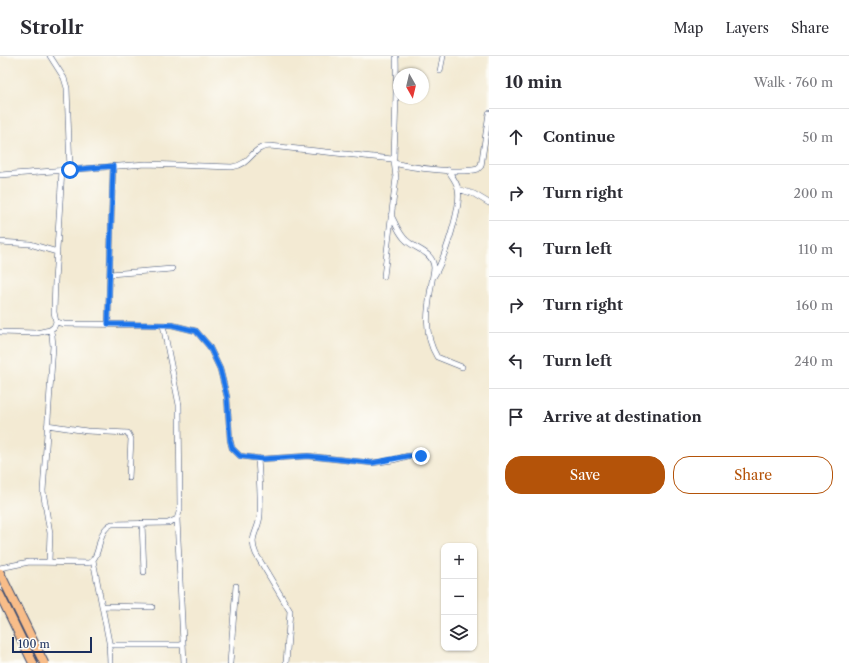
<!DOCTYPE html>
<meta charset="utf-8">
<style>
:root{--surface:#fff;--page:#f7f7f7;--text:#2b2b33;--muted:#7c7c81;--line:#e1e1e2;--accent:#b45309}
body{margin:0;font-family:"Libre Caslon Text",serif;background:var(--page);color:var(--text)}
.controls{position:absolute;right:12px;bottom:12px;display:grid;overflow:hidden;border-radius:8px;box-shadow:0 1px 3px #0004}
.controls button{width:36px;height:36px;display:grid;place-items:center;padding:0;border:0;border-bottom:1px solid var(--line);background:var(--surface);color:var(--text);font:20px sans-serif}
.compass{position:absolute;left:393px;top:12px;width:36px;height:36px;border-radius:50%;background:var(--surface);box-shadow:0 1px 3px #0004;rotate:172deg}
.scale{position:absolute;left:12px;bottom:10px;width:80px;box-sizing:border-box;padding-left:4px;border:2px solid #1b2f5e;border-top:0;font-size:11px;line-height:14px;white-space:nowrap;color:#1b2f5e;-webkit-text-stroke:3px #fdfcf7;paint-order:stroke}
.stop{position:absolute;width:12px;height:12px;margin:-9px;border:3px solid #1a73e8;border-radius:50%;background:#fff}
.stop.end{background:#1a73e8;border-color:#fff;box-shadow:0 1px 4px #0008}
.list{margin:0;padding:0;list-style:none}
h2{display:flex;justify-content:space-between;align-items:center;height:52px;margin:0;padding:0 16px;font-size:17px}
h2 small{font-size:13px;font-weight:400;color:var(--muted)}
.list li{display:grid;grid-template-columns:26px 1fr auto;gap:12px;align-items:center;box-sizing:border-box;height:56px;padding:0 16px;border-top:1px solid var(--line)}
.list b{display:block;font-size:15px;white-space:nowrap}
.list em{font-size:13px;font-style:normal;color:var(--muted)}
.actions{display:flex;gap:8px;padding:12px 16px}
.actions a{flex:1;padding:9px 0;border:1px solid var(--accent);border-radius:16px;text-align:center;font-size:14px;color:var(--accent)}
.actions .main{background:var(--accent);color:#fff}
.icon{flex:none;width:22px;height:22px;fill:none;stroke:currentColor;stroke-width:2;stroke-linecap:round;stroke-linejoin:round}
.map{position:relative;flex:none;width:489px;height:607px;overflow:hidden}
header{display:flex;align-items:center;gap:24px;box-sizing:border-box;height:56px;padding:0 20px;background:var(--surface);border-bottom:1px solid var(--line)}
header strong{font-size:19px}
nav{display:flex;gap:22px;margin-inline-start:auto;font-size:14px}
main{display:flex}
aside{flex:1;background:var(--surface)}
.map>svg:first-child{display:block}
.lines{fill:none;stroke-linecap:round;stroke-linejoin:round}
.minor-casing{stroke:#3b4b70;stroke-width:6}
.highway-casing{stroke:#3b4b70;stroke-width:10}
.minor{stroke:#fff;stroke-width:5}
.highway{stroke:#f8bd89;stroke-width:8}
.route{stroke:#1a73e8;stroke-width:5}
</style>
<header>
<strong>Strollr</strong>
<nav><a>Map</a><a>Layers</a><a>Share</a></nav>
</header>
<main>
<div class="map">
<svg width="489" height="607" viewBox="0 0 489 607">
<rect width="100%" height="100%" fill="#fdfcf7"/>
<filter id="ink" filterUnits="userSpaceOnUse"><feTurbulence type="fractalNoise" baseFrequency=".025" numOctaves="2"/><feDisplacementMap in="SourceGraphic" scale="8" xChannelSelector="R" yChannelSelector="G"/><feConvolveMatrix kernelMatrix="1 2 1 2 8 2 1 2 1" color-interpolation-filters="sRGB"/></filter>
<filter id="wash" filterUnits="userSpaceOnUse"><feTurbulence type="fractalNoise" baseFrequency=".012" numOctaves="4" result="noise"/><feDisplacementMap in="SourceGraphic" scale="16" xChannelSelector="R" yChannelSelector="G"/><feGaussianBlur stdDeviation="0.9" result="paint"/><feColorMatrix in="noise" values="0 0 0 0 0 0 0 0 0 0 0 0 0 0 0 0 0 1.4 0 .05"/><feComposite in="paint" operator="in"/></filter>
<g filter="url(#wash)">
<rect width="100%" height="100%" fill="#f3ead3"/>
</g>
<g filter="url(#ink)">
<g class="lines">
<!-- minor casing -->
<g class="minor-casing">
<path id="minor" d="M50,0L64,22L67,32L70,114
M440,15L443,0
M394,107C413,112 461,118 478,113L481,110L489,57
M62,114L55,225L54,256L56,266L64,268L172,269L196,275L209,290L220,313L227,341L230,384L232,392L240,400L262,403L308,400L372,407L393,404L408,400H421
M0,119L146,108L232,111C253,108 250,91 270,90L392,103L394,101C395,67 397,34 396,0
M458,133L474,138L489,147
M391,159C395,167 398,175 404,182C414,194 433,194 434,212C430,242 420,273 437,301L462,311
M0,186L30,188L57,196
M110,218L172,213
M384,220L396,122L394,105
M434,220C444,204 462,150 458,133C457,126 451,119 448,114
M108,268L113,110
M0,276L36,277L50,274L54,271L56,266
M47,369L87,375L128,377L131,383L129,422
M258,402C259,421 261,440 260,459C259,475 248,480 256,498L290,555L286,607
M177,463L184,607
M142,467L144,516
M93,504L109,586L110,607
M49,505L50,477L43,435L53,290L52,279L50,274
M0,512L29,506L89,507C103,499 95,476 112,468L168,467L177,463L180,453L179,349L163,269
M102,550L152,551
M109,589H182
M230,607L236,530"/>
</g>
<!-- highway casing -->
<g class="highway-casing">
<path id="highway" d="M0,517L44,607
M0,539L33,607"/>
</g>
<!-- minor -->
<use href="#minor" class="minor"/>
<!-- highway -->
<use href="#highway" class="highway"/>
</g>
</g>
<g class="lines" filter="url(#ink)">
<!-- route -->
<path class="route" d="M70,114L113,110L108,268L172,269L196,275L209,290L220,313L227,341L230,384L232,392L240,400L262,403L308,400L372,407L408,400H421"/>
</g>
</svg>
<div class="controls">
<button>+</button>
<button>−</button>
<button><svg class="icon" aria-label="layers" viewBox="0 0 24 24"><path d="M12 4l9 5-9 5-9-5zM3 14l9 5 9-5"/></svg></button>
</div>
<svg class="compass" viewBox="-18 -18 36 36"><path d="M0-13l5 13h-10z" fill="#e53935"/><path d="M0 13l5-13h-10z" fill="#7c7c81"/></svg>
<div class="scale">100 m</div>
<div class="stop" style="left:70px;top:114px"></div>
<div class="stop end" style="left:421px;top:400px"></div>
</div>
<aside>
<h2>10 min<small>Walk · 760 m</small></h2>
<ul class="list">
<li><svg class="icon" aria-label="ahead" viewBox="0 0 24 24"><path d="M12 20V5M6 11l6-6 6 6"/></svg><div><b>Continue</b></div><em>50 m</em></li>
<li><svg class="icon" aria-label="right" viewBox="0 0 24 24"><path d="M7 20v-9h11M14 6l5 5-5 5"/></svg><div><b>Turn right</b></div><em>200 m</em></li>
<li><svg class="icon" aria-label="left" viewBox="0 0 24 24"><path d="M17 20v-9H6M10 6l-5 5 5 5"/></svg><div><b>Turn left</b></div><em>110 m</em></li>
<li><svg class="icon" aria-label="right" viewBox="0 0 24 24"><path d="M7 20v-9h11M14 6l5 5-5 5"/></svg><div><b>Turn right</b></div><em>160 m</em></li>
<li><svg class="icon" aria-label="left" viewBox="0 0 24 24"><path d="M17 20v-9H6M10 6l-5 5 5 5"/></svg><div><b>Turn left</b></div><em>240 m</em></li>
<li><svg class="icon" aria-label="arrive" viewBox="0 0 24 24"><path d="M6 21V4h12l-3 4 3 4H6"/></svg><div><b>Arrive at destination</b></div></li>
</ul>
<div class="actions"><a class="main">Save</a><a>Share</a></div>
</aside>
</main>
